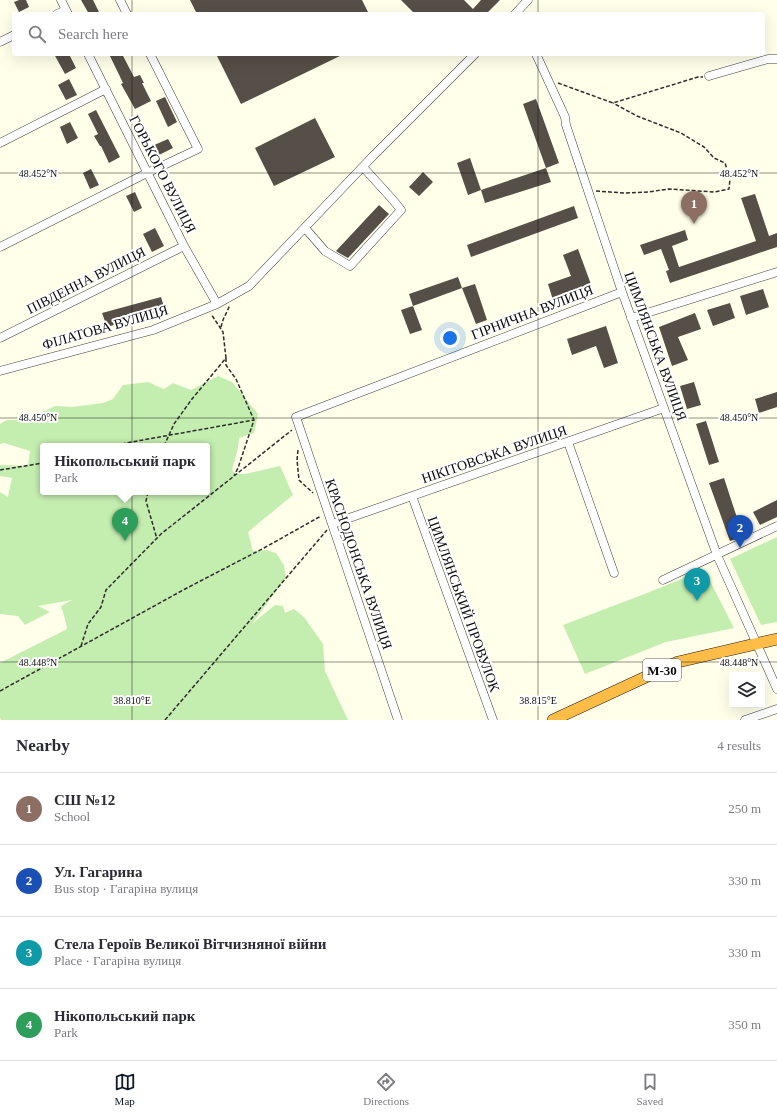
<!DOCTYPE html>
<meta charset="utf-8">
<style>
:root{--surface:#fff;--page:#f7f7f7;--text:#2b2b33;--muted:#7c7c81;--line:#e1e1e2;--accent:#111827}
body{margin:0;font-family:Georgia,serif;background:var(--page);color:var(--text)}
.controls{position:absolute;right:12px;bottom:12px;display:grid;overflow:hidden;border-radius:4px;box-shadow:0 4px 16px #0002}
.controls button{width:36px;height:36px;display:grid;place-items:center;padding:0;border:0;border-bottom:1px solid var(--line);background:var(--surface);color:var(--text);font:20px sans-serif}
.you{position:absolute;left:450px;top:338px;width:14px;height:14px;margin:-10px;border:3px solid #fff;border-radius:50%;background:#1a73e8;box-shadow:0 0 0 6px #1a73e833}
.badge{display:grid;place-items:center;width:26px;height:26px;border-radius:50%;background:var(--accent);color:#fff;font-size:13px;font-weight:700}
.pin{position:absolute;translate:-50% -33px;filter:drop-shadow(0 1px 2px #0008)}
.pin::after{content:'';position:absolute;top:21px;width:14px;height:12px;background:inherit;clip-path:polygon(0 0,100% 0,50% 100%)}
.popup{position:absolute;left:40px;top:443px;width:170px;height:52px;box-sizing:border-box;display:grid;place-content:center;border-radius:4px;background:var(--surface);filter:drop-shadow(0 1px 3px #0005);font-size:13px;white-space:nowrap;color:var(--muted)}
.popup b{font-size:15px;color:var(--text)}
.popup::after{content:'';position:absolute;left:50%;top:100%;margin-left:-8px;border:8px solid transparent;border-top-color:var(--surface)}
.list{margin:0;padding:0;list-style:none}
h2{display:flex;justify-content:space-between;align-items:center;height:52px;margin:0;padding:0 16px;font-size:17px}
h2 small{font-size:13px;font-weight:400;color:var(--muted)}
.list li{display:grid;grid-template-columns:26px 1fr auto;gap:12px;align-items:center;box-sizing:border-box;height:72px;padding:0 16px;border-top:1px solid var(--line)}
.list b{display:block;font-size:15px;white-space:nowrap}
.list p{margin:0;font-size:13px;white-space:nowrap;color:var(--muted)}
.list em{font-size:13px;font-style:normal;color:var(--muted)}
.icon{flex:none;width:22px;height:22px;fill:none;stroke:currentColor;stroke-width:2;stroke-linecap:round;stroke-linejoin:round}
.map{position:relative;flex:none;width:777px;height:720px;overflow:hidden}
.search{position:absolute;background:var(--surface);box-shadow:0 4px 16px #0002;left:12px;right:12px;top:12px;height:44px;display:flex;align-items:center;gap:10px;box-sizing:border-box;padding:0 14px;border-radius:4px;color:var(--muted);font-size:15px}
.sheet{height:340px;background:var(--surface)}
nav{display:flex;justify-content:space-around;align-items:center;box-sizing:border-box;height:56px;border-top:1px solid var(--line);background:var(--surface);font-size:11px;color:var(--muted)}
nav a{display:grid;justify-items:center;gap:2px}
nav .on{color:var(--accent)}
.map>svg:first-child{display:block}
.green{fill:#c4edb0;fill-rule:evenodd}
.building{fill:#554f47}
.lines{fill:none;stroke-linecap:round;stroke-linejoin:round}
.minor-casing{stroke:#3e3e3e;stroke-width:9}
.highway-casing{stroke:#1c1c1c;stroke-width:12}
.path{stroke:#2d2d2d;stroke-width:1.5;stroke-dasharray:4 2;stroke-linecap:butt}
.minor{stroke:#fff;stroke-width:8}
.highway{stroke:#ffbd48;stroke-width:11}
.ticks{fill:none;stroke:#0b0b0b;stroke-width:1;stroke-opacity:0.45}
.labels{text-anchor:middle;stroke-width:4;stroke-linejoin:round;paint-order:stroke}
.shield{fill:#fff;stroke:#545454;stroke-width:1}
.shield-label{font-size:13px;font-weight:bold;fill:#0b0b0b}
.street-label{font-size:14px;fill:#0b0b0b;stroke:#fff}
.ticks-label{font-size:10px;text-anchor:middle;fill:#0b0b0b;stroke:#fff;stroke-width:4;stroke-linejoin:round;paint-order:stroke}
</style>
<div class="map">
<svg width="777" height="720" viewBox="0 0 777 720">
<rect width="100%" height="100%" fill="#ffffea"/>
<!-- green -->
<path class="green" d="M218,376L232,382L258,414L254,433L239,438L238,448L232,470L236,474H245L280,466L293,495L248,532L253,551L266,550L276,553L284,565L286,578L252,624L275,605L283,606L285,613L294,609L304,617L323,644L325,671L348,720H1L0,718V663L67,629L65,619L61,606L72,600L38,606L50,612L25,625L18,616L0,614V492L8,497L12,478L0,476V465L28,466L30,451L4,443L0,444V424L7,420H26L55,406L72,407L103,403L113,399L123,385L148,382L164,389L173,383L191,390ZM43,446H207V492H43Z
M777,537V622L761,625L730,559Z
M699,572L708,577L734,628L666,642L585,674L563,625L647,593Z"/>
<!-- building -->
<path class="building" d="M19,0H26L29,7L19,12L14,2Z
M81,0H93L100,14H89Z
M190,0H362L369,14H197Z
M401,0H464L473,9L481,0H500L486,14H415Z
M54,54H69L76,68L65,74Z
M109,54H122L134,77L140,75L144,83H142L151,101L135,109L121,84L123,83Z
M216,54H344L241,104Z
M69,79L77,95L66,100L58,85Z
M165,97L177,122L168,127L156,101Z
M536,99L559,163L546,168L523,104Z
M96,110L120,157L109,163L101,146H100L94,136L98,134L88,114Z
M315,118L335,157L274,186L255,148Z
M70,122L78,138L67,144L60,127Z
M168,139L173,148L157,156L152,146Z
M470,158L481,190L468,195L457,163Z
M546,168L551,182L485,203L481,190Z
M91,169L99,185L90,189L83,173Z
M423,172L433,182L419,196L409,187Z
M135,192L142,208L134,212L126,196Z
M755,194L769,236L777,233V247L670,283L666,271L669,270L661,249L644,255L640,245L685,230L688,240L672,246L679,267L756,241L741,198Z
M379,205L389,214L348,258L339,253L336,251Z
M574,206L578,218L471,257L467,245Z
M155,228L164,246L152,252L143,234Z
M578,249L592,287L553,300L548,284L571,276L563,255Z
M458,277L462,288L413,306L409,294Z
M475,284L487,320L476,324L462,288Z
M763,289L769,307L746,315L740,296Z
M161,297L165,310L107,327L102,313Z
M730,303L735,318L713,326L707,310Z
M413,306L422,330L410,334L401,310Z
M695,313L701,329L678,337L688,360L672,366L659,327Z
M606,326L618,363L604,368L596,346L572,355L567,339Z
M694,382L701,405L687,409L680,386Z
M777,392V407L759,413L755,399Z
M706,421L719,462L709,465L696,424Z
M724,478L743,536L730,541L709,483Z
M777,500V517L760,525L753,512Z"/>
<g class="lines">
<!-- minor casing -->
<g class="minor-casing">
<path id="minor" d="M61,0L68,14
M120,0L127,14
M57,14L66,10
M515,14L528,0
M0,42L14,35
M88,54L184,246L217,304
M536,54L565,117L566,125L622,292L717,555L777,689
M709,76L768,59H777
M0,143L106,89
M305,228L325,251L350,266L401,210L393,200L363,167
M0,247L147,173L198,149L150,54
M631,318L777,272
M0,338L184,246
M0,371L153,330L217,304L249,286L373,156L475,54
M568,442L614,573
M412,496L493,720
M332,524L664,408
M663,580L777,526
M398,720L296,417L622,292
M745,720L777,709"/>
</g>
<!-- highway casing -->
<g class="highway-casing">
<path id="highway" d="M553,720L678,662L777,639"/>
</g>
<!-- path -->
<path class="path" d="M558,83L613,103L698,77H703
M596,191L624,193L648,192L669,189L714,192L729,189L730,179L725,163L714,158L704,147L681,133L637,116L613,103
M221,327L223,320L230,305
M226,358V365L236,379L254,420L238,468L234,476
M116,446L126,443L254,420
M164,446L174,424L192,399L226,358L223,332L211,314
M298,450L297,460L299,480L313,493
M0,470L43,463
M148,492L146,501L157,539
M81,646L88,624L101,607L106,590L161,534L292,430
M0,691L185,589L264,548L321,516
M165,720L327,530"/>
<!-- minor -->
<use href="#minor" class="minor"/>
<!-- highway -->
<use href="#highway" class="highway"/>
</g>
<!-- ticks -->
<path class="ticks" d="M132,0V14M538,0V14M132,54V720M538,54V720M0,173H777M0,418H777M0,662H777"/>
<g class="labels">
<!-- shield labels -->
<rect class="shield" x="643" y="659" width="38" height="22" rx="3"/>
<g class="shield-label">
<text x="662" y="675">М-30</text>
</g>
<!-- street labels -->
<g class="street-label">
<text transform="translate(163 174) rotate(63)" y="5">ГОРЬКОГО ВУЛИЦЯ</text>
<text transform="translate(86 280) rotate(-27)" y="5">ПІВДЕННА ВУЛИЦЯ</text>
<text transform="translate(532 312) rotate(-21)" y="5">ГІРНИЧНА ВУЛИЦЯ</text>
<text transform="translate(105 327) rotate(-16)" y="5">ФІЛАТОВА ВУЛИЦЯ</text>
<text transform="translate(656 346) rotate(70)" y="5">ЦИМЛЯНСЬКА ВУЛИЦЯ</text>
<text transform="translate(494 454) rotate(-19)" y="5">НІКІТОВСЬКА ВУЛИЦЯ</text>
<text transform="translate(359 564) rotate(71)" y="5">КРАСНОДОНСЬКА ВУЛИЦЯ</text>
<text transform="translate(464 604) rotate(70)" y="5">ЦИМЛЯНСЬКИЙ ПРОВУЛОК</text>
</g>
</g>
<g class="ticks-label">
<text x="38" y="177">48.452°N</text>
<text x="739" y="177">48.452°N</text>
<text x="38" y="421">48.450°N</text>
<text x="739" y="421">48.450°N</text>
<text x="38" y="666">48.448°N</text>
<text x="739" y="666">48.448°N</text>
<text x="132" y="704">38.810°E</text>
<text x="538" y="704">38.815°E</text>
</g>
</svg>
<div class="controls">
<button><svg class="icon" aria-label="layers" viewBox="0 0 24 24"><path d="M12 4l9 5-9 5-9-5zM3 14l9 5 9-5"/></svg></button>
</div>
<div class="you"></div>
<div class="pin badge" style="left:694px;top:224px;background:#8d6e63">1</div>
<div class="pin badge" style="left:740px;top:548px;background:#1a4fb4">2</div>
<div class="pin badge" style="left:697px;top:601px;background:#0f9aa8">3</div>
<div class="pin badge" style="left:125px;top:541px;background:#2e9e5b">4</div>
<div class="popup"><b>Нікопольський парк</b>Park</div>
<div class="search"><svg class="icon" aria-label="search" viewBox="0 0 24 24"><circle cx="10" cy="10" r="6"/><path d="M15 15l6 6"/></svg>Search here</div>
</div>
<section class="sheet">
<h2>Nearby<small>4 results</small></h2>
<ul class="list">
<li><span class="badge" style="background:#8d6e63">1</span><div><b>СШ №12</b><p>School</p></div><em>250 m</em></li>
<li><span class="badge" style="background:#1a4fb4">2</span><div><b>Ул. Гагарина</b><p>Bus stop · Гагаріна вулиця</p></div><em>330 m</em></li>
<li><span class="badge" style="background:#0f9aa8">3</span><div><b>Стела Героїв Великої Вітчизняної війни</b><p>Place · Гагаріна вулиця</p></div><em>330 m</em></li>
<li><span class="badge" style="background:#2e9e5b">4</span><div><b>Нікопольський парк</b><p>Park</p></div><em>350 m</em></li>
</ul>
</section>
<nav>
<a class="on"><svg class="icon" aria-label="map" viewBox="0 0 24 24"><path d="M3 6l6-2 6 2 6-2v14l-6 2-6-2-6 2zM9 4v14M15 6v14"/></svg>Map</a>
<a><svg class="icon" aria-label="directions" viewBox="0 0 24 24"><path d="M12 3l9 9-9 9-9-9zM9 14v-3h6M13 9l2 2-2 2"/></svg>Directions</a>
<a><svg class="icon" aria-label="saved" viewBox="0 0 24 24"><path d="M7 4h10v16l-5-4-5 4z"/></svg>Saved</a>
</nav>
